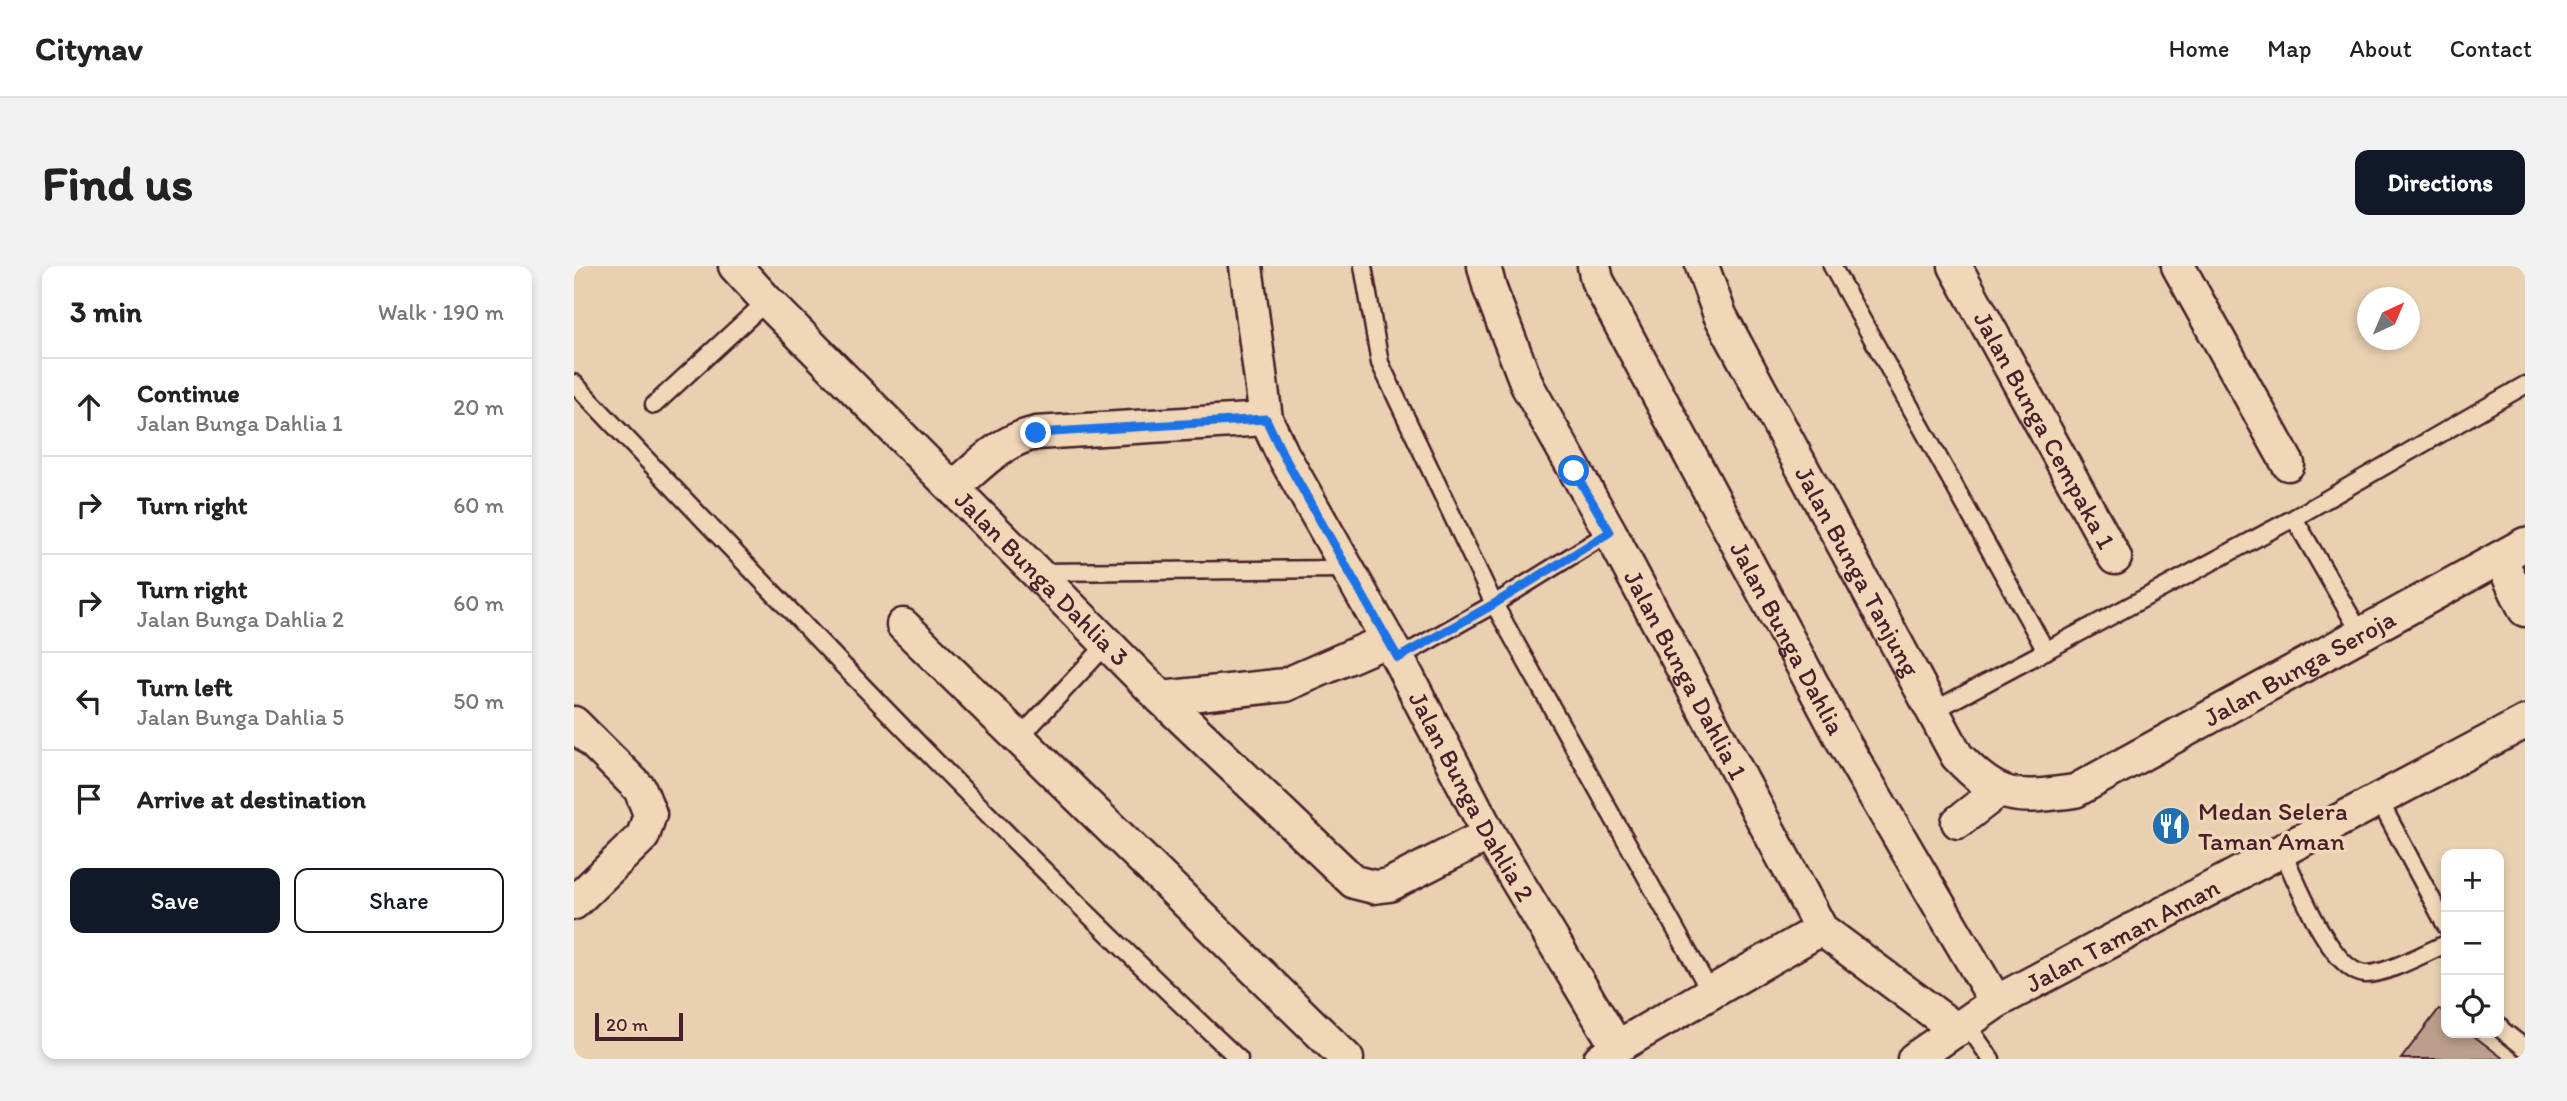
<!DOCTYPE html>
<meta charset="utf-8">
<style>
:root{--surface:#fff;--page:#f2f2f2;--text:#222;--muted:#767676;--line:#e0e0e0;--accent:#111827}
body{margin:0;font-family:Itim,sans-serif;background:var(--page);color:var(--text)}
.controls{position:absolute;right:21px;bottom:21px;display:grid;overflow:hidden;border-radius:14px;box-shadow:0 4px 10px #0003}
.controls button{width:63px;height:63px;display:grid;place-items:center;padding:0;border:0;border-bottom:2px solid var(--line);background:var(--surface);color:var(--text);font:35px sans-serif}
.compass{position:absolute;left:1783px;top:21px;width:63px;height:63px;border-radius:50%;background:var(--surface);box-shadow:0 4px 10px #0003;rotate:44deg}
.scale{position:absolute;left:21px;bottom:18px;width:88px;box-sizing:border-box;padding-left:7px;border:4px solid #4a1f2b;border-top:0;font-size:19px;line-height:24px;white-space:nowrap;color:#4a1f2b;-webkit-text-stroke:5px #efd7b7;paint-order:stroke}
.stop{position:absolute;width:21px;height:21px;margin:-16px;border:5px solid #1a73e8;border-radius:50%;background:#fff}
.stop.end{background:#1a73e8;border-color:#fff;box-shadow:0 2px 7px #0008}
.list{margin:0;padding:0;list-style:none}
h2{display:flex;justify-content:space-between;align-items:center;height:91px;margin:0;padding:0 28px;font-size:30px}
h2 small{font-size:23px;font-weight:400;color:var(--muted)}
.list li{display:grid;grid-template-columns:46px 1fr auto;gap:21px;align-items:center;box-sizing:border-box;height:98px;padding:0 28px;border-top:2px solid var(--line)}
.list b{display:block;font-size:26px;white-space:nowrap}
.list p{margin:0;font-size:23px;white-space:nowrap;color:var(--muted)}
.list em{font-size:23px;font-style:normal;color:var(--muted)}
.actions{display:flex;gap:14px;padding:21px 28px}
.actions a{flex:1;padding:16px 0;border:2px solid var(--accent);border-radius:14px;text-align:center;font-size:24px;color:var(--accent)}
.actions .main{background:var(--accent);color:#fff}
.icon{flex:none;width:38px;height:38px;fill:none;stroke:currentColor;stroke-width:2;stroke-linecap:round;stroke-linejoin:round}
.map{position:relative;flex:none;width:1951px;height:793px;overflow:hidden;border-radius:14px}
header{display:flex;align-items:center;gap:42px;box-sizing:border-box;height:98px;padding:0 35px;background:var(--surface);border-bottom:2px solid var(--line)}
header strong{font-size:33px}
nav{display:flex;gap:38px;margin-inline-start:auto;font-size:24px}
.intro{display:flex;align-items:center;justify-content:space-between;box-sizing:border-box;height:168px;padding:0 42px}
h1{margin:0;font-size:49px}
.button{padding:18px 32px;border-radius:14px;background:var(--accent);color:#fff;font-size:24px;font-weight:700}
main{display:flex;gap:42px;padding:0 42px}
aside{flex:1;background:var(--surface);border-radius:14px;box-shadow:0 4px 10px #0003}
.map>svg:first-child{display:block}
.building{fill:#bc9e8c;stroke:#4a1f2b;stroke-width:2}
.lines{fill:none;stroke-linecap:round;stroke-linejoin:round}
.service-casing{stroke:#4a1f2b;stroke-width:21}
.minor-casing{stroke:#4a1f2b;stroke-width:37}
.service{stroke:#efd7b7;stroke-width:16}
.minor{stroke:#efd7b7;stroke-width:32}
.route{stroke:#1a73e8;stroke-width:9}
.labels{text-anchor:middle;stroke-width:7;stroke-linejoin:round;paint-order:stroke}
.street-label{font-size:26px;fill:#4a1f2b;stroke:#efd7b7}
.poi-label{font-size:26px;fill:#4a1f2b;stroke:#efd7b7;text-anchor:start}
</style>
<header>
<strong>Citynav</strong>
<nav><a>Home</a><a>Map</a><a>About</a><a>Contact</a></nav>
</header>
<div class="intro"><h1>Find us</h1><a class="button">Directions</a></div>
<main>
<aside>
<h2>3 min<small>Walk · 190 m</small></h2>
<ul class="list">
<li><svg class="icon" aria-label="ahead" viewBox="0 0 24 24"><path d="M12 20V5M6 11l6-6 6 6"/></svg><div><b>Continue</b><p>Jalan Bunga Dahlia 1</p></div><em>20 m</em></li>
<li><svg class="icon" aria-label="right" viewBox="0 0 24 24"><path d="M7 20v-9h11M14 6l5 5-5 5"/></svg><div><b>Turn right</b></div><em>60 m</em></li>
<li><svg class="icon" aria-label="right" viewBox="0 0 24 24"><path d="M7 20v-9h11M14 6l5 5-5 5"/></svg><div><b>Turn right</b><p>Jalan Bunga Dahlia 2</p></div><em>60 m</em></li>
<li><svg class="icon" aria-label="left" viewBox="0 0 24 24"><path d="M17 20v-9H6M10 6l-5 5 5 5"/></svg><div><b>Turn left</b><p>Jalan Bunga Dahlia 5</p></div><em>50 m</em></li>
<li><svg class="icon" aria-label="arrive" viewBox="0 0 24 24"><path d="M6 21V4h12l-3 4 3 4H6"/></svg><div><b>Arrive at destination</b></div></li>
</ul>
<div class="actions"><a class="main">Save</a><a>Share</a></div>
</aside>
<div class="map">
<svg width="1951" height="793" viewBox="0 0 1951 793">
<rect width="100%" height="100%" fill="#e8d0b1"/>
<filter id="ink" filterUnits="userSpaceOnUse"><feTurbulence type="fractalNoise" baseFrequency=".0143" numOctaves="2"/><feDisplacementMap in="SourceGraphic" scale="14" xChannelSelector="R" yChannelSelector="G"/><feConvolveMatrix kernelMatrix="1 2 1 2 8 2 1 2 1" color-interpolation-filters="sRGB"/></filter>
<g filter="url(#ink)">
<!-- building -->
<path class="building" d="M1865,743L1872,748V767H1896L1930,793H1827Z"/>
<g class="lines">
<!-- service casing -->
<g class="service-casing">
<path id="service" d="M789,0L806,97L920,338L1137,727
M1258,0L1472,385
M0,117C217,346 434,577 665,793
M80,139L193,35
M1720,252L1787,368
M464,306L773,303
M824,392L920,338L1036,266
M1359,445L1720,252L1951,119
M446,471L533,378
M1805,534L1872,660
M1708,585C1722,613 1756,705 1791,708C1812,709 1852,686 1872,678
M1391,756L1417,793
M1925,759L1928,764L1951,782"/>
</g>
<!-- minor casing -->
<g class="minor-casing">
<g id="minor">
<path id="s1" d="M161,0L193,35L587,432L780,616L800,621L815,619L915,568"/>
<path id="s2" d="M672,0L692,153L708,187L824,392L915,568L1043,781"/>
<path id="s3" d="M910,0L916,23L954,121L1036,266L1247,663L1383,764"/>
<path id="s4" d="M1020,0L1023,14L1267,472L1422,736"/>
<path id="s5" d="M1128,0L1146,49L1383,490C1426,535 1441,533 1501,525L1951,278"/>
<path id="s6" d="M1381,0L1541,292"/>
<path d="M1604,0L1714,198"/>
<path d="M379,222C406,199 426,175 462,167L692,153"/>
<path d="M1926,292L1951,344"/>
<path d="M329,359L773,793"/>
<path d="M587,432L711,419L814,374"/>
<path d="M0,457L66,523L76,548L69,570L0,637"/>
<path d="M1384,556L1424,525"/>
<path d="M1026,793L1043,781L1247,663"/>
<path id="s7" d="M1340,793L1422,736L1951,456"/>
</g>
</g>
<!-- service -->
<use href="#service" class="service"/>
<!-- minor -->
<use href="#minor" class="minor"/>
</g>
</g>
<g class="lines" filter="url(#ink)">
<!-- route -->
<path class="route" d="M462,167L692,153L708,187L824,392L920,338L1036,266L1000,205"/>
</g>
<!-- icons -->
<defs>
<g id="restaurant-disc" transform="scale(2.0125)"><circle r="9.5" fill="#1f6fb2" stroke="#efd7b7"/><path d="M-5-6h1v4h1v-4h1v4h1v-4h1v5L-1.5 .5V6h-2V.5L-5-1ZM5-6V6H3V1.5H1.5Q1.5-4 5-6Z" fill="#fff"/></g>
</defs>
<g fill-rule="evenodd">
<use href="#restaurant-disc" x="1597" y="560"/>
</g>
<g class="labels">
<!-- street labels -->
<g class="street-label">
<text dy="9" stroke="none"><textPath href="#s6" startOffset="187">Jalan Bunga Cempaka 1</textPath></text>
<text dy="9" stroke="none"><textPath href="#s5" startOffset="343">Jalan Bunga Tanjung</textPath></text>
<text dy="9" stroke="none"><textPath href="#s1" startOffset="438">Jalan Bunga Dahlia 3</textPath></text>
<text dy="9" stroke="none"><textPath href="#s4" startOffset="420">Jalan Bunga Dahlia</textPath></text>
<text dy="9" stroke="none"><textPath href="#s5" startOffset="940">Jalan Bunga Seroja</textPath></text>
<text dy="9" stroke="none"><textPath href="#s3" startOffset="457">Jalan Bunga Dahlia 1</textPath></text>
<text dy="9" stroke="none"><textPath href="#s2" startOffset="584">Jalan Bunga Dahlia 2</textPath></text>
<text dy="9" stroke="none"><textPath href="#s7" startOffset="243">Jalan Taman Aman</textPath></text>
</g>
<!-- poi labels -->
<g class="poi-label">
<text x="1624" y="554">Medan Selera<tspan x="1624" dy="30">Taman Aman</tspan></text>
</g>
</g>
</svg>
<div class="controls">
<button>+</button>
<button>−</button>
<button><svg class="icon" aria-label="locate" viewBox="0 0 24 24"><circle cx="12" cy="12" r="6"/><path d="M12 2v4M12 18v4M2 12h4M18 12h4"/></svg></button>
</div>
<svg class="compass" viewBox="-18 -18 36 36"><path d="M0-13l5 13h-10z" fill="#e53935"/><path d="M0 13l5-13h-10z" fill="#767676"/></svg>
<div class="scale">20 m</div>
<div class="stop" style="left:1000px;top:205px"></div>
<div class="stop end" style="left:462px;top:167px"></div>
</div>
</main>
